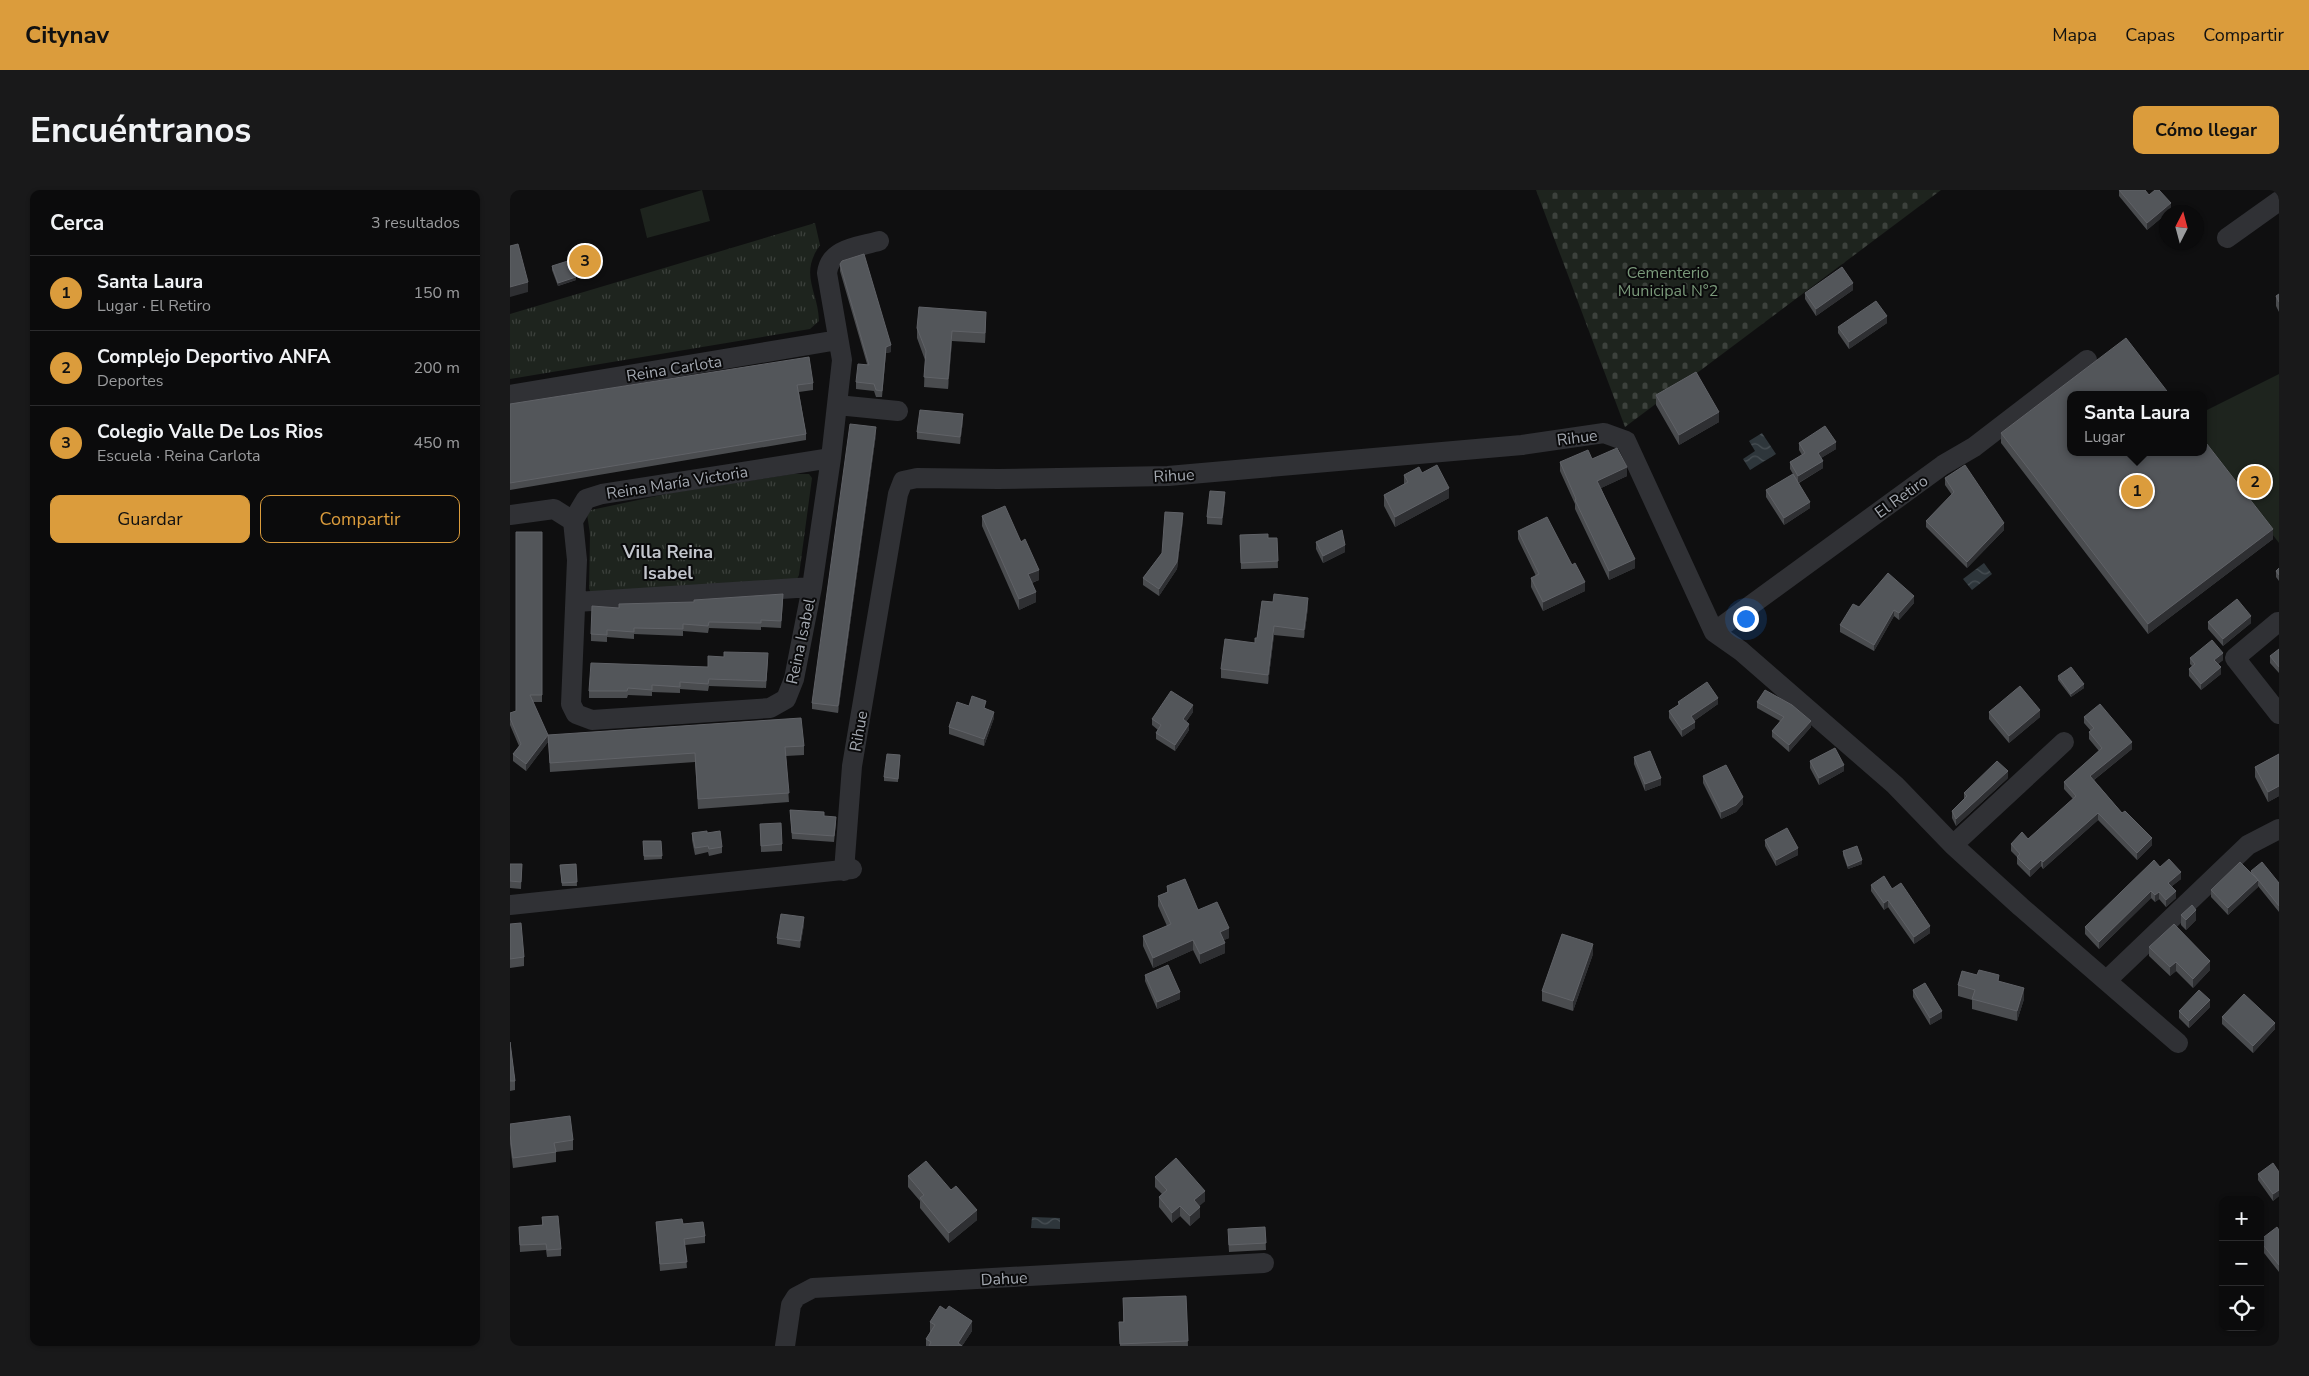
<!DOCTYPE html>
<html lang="es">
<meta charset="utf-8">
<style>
:root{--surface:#0b0b0c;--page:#19191a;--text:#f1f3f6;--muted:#9a9b9d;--line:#2b2b2d;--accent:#db9c3c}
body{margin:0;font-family:"Nunito Sans",sans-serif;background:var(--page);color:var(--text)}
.controls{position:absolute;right:15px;bottom:15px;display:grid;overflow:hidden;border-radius:10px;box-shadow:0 1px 4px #0004}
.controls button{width:45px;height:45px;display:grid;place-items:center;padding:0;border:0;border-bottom:1px solid var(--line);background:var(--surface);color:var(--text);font:25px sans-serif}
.compass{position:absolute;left:1649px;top:15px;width:45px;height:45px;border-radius:50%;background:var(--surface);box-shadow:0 1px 4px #0004;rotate:6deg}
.you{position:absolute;left:1235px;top:428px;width:18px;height:18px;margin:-12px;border:4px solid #fff;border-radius:50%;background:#1a73e8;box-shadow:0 0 0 8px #1a73e833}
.badge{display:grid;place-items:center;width:32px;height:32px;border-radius:50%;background:var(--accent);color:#111;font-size:16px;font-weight:700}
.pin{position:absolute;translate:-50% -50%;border:2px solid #fff;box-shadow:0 1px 5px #0006}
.popup{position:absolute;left:1557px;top:201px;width:140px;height:65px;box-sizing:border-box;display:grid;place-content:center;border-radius:10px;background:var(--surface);filter:drop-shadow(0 1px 4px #0005);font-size:16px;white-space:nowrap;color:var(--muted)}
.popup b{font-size:19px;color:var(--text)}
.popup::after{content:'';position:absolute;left:50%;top:100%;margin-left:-10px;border:10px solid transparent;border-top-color:var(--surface)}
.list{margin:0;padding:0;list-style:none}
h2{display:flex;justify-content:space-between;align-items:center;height:65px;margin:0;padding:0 20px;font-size:21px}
h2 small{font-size:16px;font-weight:400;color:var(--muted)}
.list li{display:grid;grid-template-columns:32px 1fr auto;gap:15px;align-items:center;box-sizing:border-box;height:75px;padding:0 20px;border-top:1px solid var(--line)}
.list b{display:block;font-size:19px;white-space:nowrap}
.list p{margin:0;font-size:16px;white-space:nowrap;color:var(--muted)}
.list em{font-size:16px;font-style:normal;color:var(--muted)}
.actions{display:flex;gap:10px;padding:15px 20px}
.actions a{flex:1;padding:11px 0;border:1px solid var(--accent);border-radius:10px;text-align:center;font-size:18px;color:var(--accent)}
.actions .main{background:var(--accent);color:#111}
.icon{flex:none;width:28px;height:28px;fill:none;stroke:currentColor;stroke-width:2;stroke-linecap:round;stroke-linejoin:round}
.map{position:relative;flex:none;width:1769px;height:1156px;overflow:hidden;border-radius:10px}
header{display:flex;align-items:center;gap:30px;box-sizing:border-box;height:70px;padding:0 25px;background:var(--accent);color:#111}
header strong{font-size:24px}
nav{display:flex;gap:28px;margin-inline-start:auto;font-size:18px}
.intro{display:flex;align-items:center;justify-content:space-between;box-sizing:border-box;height:120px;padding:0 30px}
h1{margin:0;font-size:35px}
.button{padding:12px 22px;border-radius:10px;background:var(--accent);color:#111;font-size:18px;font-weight:700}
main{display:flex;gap:30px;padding:0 30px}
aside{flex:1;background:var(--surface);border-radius:10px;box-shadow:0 1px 4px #0004}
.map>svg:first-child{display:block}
.grass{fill:#1e241e}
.cemetery{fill:url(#cemetery-stones)}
.park{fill:url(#park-tufts)}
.water{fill:url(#water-waves)}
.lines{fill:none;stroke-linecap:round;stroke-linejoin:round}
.street{stroke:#303135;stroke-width:20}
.wall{fill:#4a4c4f}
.shaded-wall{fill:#2e2f32}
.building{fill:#53565a;stroke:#606267}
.labels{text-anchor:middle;stroke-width:4;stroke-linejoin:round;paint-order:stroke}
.park-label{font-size:16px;fill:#7a997a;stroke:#0a0a0b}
.street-label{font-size:16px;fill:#a2a7af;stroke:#0a0a0b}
.neighbourhood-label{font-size:18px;font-weight:bold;fill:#c2c5cc;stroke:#0a0a0b}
</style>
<header>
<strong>Citynav</strong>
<nav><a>Mapa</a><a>Capas</a><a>Compartir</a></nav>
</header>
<div class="intro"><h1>Encuéntranos</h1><a class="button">Cómo llegar</a></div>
<main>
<aside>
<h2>Cerca<small>3 resultados</small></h2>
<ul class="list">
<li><span class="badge">1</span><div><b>Santa Laura</b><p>Lugar · El Retiro</p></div><em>150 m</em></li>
<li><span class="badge">2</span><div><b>Complejo Deportivo ANFA</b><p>Deportes</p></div><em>200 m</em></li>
<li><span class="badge">3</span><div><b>Colegio Valle De Los Rios</b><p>Escuela · Reina Carlota</p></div><em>450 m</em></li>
</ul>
<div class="actions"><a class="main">Guardar</a><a>Compartir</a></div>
</aside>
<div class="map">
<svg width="1769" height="1156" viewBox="0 0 1769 1156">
<defs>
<pattern id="cemetery-stones" width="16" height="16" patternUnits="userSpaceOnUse" patternTransform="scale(1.25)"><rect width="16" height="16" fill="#1e241e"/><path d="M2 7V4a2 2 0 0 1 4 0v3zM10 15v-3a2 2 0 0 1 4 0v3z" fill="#3c413c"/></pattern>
<pattern id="park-tufts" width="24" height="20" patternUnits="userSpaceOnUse" patternTransform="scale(1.25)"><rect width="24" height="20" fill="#1e241e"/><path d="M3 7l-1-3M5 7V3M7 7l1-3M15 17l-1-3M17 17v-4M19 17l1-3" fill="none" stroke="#3c413c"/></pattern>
<pattern id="water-waves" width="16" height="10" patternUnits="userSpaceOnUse" patternTransform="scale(1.25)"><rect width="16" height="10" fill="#2e363b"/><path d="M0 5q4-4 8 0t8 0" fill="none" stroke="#495055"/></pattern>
</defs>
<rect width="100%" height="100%" fill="#0f0f10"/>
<!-- grass -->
<path class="grass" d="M192,0L200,31L137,48L130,19Z
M1769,184V353L1693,255V222Z"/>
<!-- cemetery -->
<path class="cemetery" d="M1026,0H1431L1115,237Z"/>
<!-- park -->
<path class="park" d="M305,33L310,55C289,85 308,100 309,131L300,139L0,189V124Z
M283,284H299L302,288L289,385L287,389L81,404L79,398L80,344L77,324L81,320L161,303Z"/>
<!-- water -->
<path class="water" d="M1252,243L1266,264L1240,280L1233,269L1245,261L1239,251Z
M1474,373L1482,384L1462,400L1453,389Z
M522,1027L550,1028V1039L521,1038Z"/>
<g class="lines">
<!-- street -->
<path class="street" d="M1717,48L1769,11
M0,205L328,150
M327,215L388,221
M0,325L44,319L63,331
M63,331L67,370L61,514L66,524L82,530L260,518L276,509L284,489L302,397L321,268L332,170L317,83C320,58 348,57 369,51
M63,331L76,309L92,304L321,268
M66,412L302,397
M1768,432L1725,468L1769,524
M1204,442L1433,275L1464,257L1577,170
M1443,655L1554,552
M334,681L342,576L388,304L393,291L407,288L488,289L658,286L1012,255L1094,243L1116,251L1204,442L1231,461L1385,595L1443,655L1511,717L1668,853
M0,715L342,679
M1597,790L1738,655L1769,639
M275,1156L281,1115L286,1107L303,1098L754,1073"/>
</g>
<!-- wall -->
<path class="wall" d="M1609,0L1639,5L1661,20L1658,22H1656V24L1637,40L1609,6Z
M330,74L381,162L376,163L372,207H366L364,201L346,199V192L357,174L330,81Z
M42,76L66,90L48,96L42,80Z
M1343,100L1306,126L1295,109V103Z
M1769,104V122L1766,116V106Z
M476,132L475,153L442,151L438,199L414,197L415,170L407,148V138Z
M1377,133L1339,159L1328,143V137Z
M303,193V200L289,202L296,244V250L0,300V214Z
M1146,205L1209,232L1169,255L1146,215Z
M453,231L450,254L407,249V242Z
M1491,243L1763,349L1638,444L1491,253Z
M366,244L328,523L302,519V513Z
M1289,253L1326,259L1311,268L1313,278L1289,293L1300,318L1274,335L1256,307V300L1283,284L1280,279V272L1292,265L1289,260Z
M1082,269L1117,286L1091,298L1125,378L1099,390L1065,319V314L1050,281V272Z
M912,283L939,308L885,337L874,316V305L894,295V285Z
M1435,288L1494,340L1457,378L1416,337V331L1442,305L1435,295Z
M715,309L712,335L697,334V327Z
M472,326L511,352L529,390L522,393L526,412L509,420L472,336Z
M673,330L667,379L649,406L633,395V388L652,363Z
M1008,341L1062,375L1075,401L1033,421L1021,397V388L1026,386L1008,349Z
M32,342V512H23L38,552L16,581L3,571V564L9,556L0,535V523L6,521Z
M730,345L758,348H767L768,378L731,379Z
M806,352L835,362L813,373L806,359Z
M1769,378V391L1766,387V381Z
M273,411L271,438L251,437V440L199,438L198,443L173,441V446L124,444V449L97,447V452L81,451V444L109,418Z
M752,411L798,417L794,448L764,445L758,494L711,488V479L745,453L747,448Z
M1404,413L1389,430L1384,426L1364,461L1330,442V435L1349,417Z
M1698,432L1741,433L1713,456L1698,439Z
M1769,459V483L1760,473V466Z
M1680,468L1713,470L1708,474L1711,484L1691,500L1679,486V479L1682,476L1680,474Z
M258,470L256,498L199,496L198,501L170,499V503L142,502V506L118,505L117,508H79V501L198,477Z
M1548,486L1574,498L1561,507L1548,490Z
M1168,512L1208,514L1184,531L1185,538L1172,547L1159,528V521L1168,515Z
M1247,512L1301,537L1279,562L1262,547V541L1270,531L1247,518Z
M459,516L476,518V519L484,528L474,556L439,544V537Z
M683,522L676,532L679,540L665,561L646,549V543L648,540L642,535V529Z
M1479,522L1530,527L1499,553L1479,529Z
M1574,527L1622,559L1584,590L1612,623L1642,655L1627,670L1588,630L1533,679L1531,676L1520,687L1507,674V667L1501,661V654L1518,649L1563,609L1554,599V592L1589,561L1579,549V542L1581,541L1574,533Z
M38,545L294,556V565L276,566L279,612L188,619L185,572L40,582Z
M1769,564V606L1758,612L1745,587V577Z
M1124,567L1151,595L1135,601L1124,574Z
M390,569L388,592L374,591V587Z
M1300,571L1334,581L1309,595L1300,578Z
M1193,586L1233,614L1226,622L1211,629L1193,593Z
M1498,588L1446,636L1442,628V621L1454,609V603Z
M280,620L314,626L326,633L324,652L282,649Z
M250,634L272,654V661L251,662Z
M182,643H197L212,657V663L199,666L198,662L185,665L182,650Z
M1255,650L1288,665L1266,676L1255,656Z
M133,651H151L152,669L134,670Z
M1333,661L1352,674L1338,679L1333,665Z
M0,674H12L11,699L0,698Z
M66,674L67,696H52L50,675Z
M1650,677L1671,689L1662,696L1666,708L1656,717L1649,709L1645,712L1641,708L1589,759L1575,744V737Z
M1741,681L1769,693V722L1748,696V697L1718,725L1701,707V700L1741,683Z
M1361,695L1420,743L1404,754L1378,717L1374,720L1361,701Z
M657,696L688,720L719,748L714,750L715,763L690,774L683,760L643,778L633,756V746L657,736L648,716V706L657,702Z
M1671,725L1686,730L1676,740L1671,735Z
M0,734L14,767V776L0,778Z
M294,734L290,758L267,754V748Z
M1639,757L1700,780L1683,798L1666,781L1660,786L1639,766Z
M1083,764L1063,821L1032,811V801Z
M635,785L670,809L647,819L635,791Z
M1489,792L1514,809L1507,831L1462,819V810L1448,806V795Z
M1403,800L1432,828L1420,835L1403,807Z
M1700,817L1679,838L1669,828V821Z
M1712,827L1765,839L1743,863L1712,834Z
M0,852L5,891V900L0,901Z
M0,934L63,950V960L46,962V972L3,978L0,954Z
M1769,982V1006L1763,1011L1748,990V984Z
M398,986L467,1030L439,1053L410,1018V1011L398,997Z
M645,987L695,1011L689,1016L690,1027L680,1036L670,1026L662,1033L649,1017V1007L652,1004L645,997Z
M32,1027L51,1059V1066L37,1067L36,1060L10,1062L9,1037L32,1035Z
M146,1032L173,1034L195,1046V1053L175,1055L177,1078L150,1081Z
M755,1037L756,1060L719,1062L718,1046Z
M1769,1040V1082L1750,1058V1050Z
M676,1106L678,1156H610L609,1132H613V1108Z
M420,1132L462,1141L452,1156H416V1149L420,1142Z"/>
<!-- shaded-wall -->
<path class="shaded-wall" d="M1661,13V20L1658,22H1656V24L1637,40V33Z
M66,87V90L48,96V93Z
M18,92V102L0,107V97Z
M1343,93V100L1306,126V119Z
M476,122V132L475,153V143Z
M1377,126V133L1339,159V152Z
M442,141V151L438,199V189Z
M381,155V162L376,163L372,207L376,157Z
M1209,222V232L1169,255V245Z
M453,224V231L450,254V247Z
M366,237V244L328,523V516Z
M1326,252V259L1308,270V263Z
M1313,271V278L1288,293V286Z
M1117,277V286L1087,300V291Z
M939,298V308L885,337V327Z
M715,302V309L712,335V328Z
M1300,312V318L1274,335V328Z
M673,323V330L667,379L649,406V399Z
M1494,333V340L1457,378V372Z
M1763,339V349L1638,444V434Z
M835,355V362L813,373V366Z
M1125,369V378L1099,390V381Z
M529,380V390L518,394V384Z
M1075,392V401L1033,421V412Z
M526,402V412L509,420V409Z
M1404,406V413L1389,430V423Z
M798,408V417L794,448V440Z
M1384,420V426L1364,461V455Z
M1741,426V433L1713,456V449Z
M764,436V445L758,494V485Z
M1713,463V470L1704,477V470Z
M1711,477V484L1691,500V494Z
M1574,494V498L1561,507V504Z
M1208,508V514L1181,533V526Z
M683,515V522L673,536V529Z
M1530,520V527L1499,553V546Z
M484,522V528L474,556V549Z
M1301,531V537L1279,562V555Z
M1185,532V538L1172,547V540Z
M679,534V540L665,561V555Z
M38,545V552L16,581V574Z
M1622,552V559L1580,593V586Z
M1334,575V581L1309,595V588Z
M1498,581V588L1446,636V629Z
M1151,588V595L1135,601V594Z
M1769,596V606L1758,612V602Z
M1233,607V614L1226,622L1211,629V622Z
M1588,623V630L1533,679V672Z
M1642,648V655L1627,670V663Z
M1288,658V665L1266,676V670Z
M1352,670V674L1338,679V676Z
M1531,670V676L1520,687V680Z
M1671,682V689L1658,699V693Z
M1748,690V697L1718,725V718Z
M1641,701V708L1589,759V752Z
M1666,701V708L1656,717V710Z
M1649,702V709L1645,712V705Z
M1378,710V717L1374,720V713Z
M1686,720V730L1676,740V730Z
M294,727V734L290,758V751Z
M1420,736V743L1404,754V747Z
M719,738V748L710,752V742Z
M683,750V760L643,778V768Z
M715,753V763L690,774V764Z
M1083,754V764L1063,821V811Z
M1700,771V780L1683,798V789Z
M1666,772V781L1660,786V777Z
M1514,798V809L1507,831V821Z
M670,802V809L647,819V812Z
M1700,810V817L1679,838V831Z
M1432,821V828L1420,835V828Z
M1765,833V839L1743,863V856Z
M1769,1000V1006L1763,1011V1004Z
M695,1001V1011L684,1021V1010Z
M670,1016V1026L662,1033V1023Z
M690,1017V1027L680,1036V1026Z
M467,1020V1030L439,1053V1043Z
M462,1131V1141L452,1156L448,1153Z"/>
<!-- building -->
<path class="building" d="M1609,0H1635L1639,5L1645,0H1649L1661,13L1637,33Z
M8,54L18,92L0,97V56Z
M354,64L381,155L376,157L372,201L366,200L364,194L346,192L348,174L359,175L330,74L332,71Z
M61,70L66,87L48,93L42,76Z
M1332,77L1343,93L1306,119L1295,103Z
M1769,104V112L1766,106Z
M1366,111L1377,126L1339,152L1328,137Z
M409,117L476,122L475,143L442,141L438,189L414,187L416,161L407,138Z
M1616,148L1660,205H1561V262H1693V249L1763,339L1638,434L1491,243Z
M299,167L303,193L287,195L296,244L0,293V214Z
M1186,182L1209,222L1169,245L1146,205Z
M410,220L453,224L450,247L407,242Z
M340,234L366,237L328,516L302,513Z
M1315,236L1326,252L1308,263L1313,271L1288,286L1280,272L1295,263L1289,253Z
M1107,258L1117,277L1087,291L1125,369L1099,381L1065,310L1066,309L1050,272L1078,260L1082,269Z
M927,275L939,298L885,327L874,305L898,292L894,285L909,277L912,283Z
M1455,275L1494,333L1457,372L1416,331L1444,302L1435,288Z
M1283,284L1300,312L1274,328L1256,300Z
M700,301L715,302L712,328L697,327Z
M495,316L511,352L515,349L529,380L518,384L526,402L509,409L472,326Z
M655,322L673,323L667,372L649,399L633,388L652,363Z
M1037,327L1062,375L1065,373L1075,392L1033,412L1021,388L1029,384L1008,341Z
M832,340L835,355L813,366L806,352Z
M6,342H32V505H20L38,545L16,574L3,564L11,554L0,528V523L6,521Z
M758,344V348H767L768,371L731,373L730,345Z
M1769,378V385L1766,381Z
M1378,383L1404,406L1389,423L1384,420L1364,455L1330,435L1343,414L1349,417Z
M273,404L271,431L251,430V433L199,432L198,436L173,434V439L124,438V442L97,440V445L81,444L82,416L109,418V414L184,412V410Z
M764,404L798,408L794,440L764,436L758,485L711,479L715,449L745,453V448H747L752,411L763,412Z
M1727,409L1741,426L1713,449L1698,432Z
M1702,450L1713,463L1704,470L1711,477L1691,494L1679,479L1685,474L1680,468Z
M1769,459V477L1760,466Z
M214,462L258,463L256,491L199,489L198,494L170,492V497L142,495V500L118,498L117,501H79L81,473L198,477V466L214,467Z
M1561,477L1574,494L1561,504L1548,486Z
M1197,492L1208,508L1181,526L1185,532L1172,540L1159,521L1170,514L1168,512Z
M1510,496L1530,520L1499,546L1479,522Z
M1255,500L1282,515L1301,531L1279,555L1262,541L1274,527L1247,512Z
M661,501L683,515L673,529L679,534L665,555L646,543L651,535L642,529Z
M462,506L476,511L474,518L484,522L474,549L439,537L447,512L459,516Z
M1590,514L1622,552L1580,586L1612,623L1615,621L1642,648L1627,663L1588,623L1533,672L1531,670L1520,680L1507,667L1510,664L1501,654L1512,642L1518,649L1566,606L1554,592L1592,558L1579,542L1584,538L1574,527Z
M291,528L294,556L275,557L279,603L188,609L185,563L40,573L38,545Z
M1325,558L1334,575L1309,588L1300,571Z
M1140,561L1151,588L1135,594L1124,567Z
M377,564L390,565L388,589L374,587Z
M1769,564V596L1758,602L1745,577Z
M1487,571L1498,581L1446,629L1442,621L1457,606L1454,603Z
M1216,575L1233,607L1226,615L1211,622L1193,586Z
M280,620L314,622V626L326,627L324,646L282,643Z
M271,633L272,654L251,656L250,634Z
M1277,638L1288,658L1266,670L1255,650Z
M197,641V643L210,641L212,657L199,659L198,656L185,658L182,643Z
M133,651H151L152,666H134Z
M1347,656L1352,670L1338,676L1333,661Z
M1659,669L1671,682L1658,693L1666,701L1656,710L1649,702L1645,705L1641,701L1589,752L1575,737L1644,670L1650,677Z
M1730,672L1748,690L1718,718L1701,700Z
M1752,672L1769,693V716L1741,681Z
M0,674H12L11,692L0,691Z
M66,674L67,692L52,693L50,675Z
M1374,686L1382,699L1391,693L1420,736L1404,747L1378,710L1374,713L1361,695Z
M675,689L688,720L707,712L719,738L710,742L715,753L690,764L683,750L643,768L633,746L661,734L648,706L658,702L657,696Z
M1682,715L1686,720L1676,730L1671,725Z
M271,724L294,727L290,751L267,748Z
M11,733L14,767L0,769V734Z
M1664,734L1700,771L1683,789L1666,772L1660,777L1639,757Z
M1052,744L1083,754L1063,811L1032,801Z
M658,775L670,802L647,812L635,785Z
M1469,780L1489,785L1488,791L1514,798L1507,821L1462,809L1465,800L1448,795L1452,781L1467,785Z
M1415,793L1432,821L1420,828L1403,800Z
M1689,800L1700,810L1679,831L1669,821Z
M1734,804L1765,833L1743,856L1712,827Z
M0,852L5,891H0Z
M60,926L63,950L44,953L46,962L3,968L0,944V934Z
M666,968L695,1001L684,1010L690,1017L680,1026L670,1016L662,1023L649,1007L657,1000L645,987Z
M416,971L441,1000L446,996L467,1020L439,1043L410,1008L414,1005L398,986Z
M1763,973L1769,982V1000L1763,1004L1748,984Z
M48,1026L51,1059L37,1060L36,1054L10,1055L9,1037L33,1035L32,1027Z
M172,1029L173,1034L193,1032L195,1046L174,1049L177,1072L150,1074L146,1032Z
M755,1037L756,1053L719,1055L718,1039Z
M1767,1037L1769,1040V1075L1750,1051V1050Z
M676,1106L678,1151L610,1154L609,1132H614L613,1108Z
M430,1116L436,1120L439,1116L462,1131L448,1153L452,1156H419L421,1152L416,1149L425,1135L420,1132Z"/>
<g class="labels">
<!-- park labels -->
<g class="park-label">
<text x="1158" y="88">Cementerio<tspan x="1158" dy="18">Municipal N°2</tspan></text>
</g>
<!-- street labels -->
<g class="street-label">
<text transform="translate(164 178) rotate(-9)" y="6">Reina Carlota</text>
<text transform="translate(1067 247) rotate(-7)" y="6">Rihue</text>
<text transform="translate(664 285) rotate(-3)" y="6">Rihue</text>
<text transform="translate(167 292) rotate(-9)" y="6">Reina María Victoria</text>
<text transform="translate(1391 306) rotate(-36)" y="6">El Retiro</text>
<text transform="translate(290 451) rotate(-78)" y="6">Reina Isabel</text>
<text transform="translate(348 541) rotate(-80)" y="6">Rihue</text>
<text transform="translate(494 1088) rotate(-3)" y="6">Dahue</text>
</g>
<!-- neighbourhood labels -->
<g class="neighbourhood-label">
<text x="158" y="368">Villa Reina<tspan x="158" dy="21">Isabel</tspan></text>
</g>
</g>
</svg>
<div class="controls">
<button>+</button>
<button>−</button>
<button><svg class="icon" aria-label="locate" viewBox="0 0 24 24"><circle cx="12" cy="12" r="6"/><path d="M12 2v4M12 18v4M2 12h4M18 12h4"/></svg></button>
</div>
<svg class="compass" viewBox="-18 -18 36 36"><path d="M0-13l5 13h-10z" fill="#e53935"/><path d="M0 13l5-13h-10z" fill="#9a9b9d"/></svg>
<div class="you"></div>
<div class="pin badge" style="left:1627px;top:301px">1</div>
<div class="popup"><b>Santa Laura</b>Lugar</div>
<div class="pin badge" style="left:1745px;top:292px">2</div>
<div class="pin badge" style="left:75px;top:71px">3</div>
</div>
</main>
